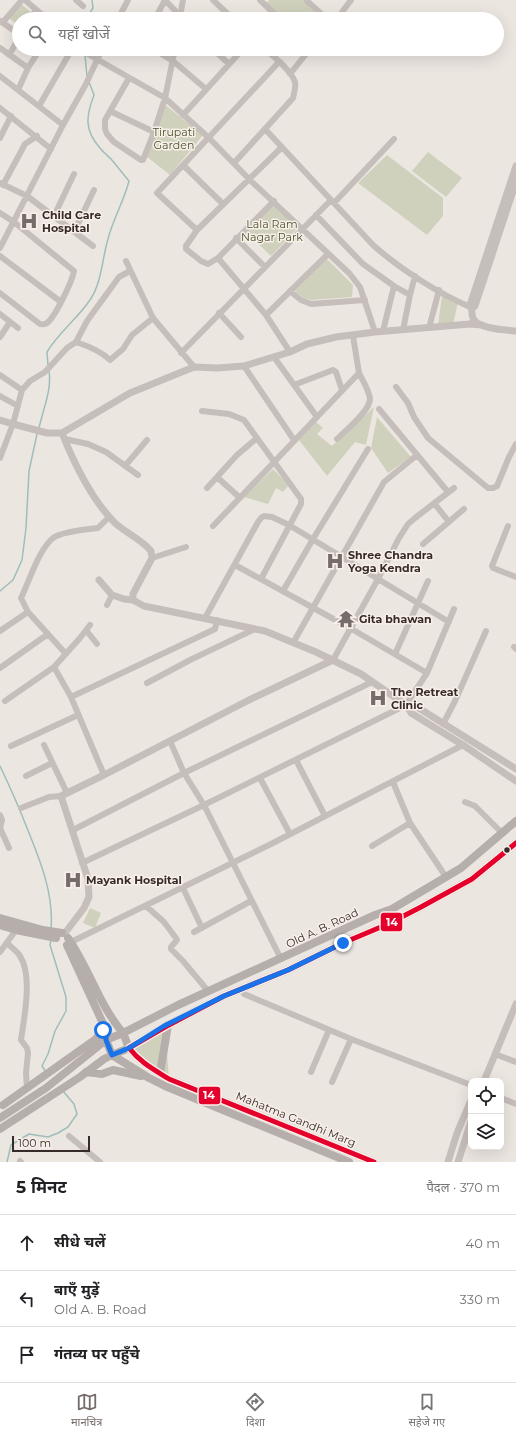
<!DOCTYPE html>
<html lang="hi">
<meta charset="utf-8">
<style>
:root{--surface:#fff;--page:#f6f6f6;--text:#202124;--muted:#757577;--line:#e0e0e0;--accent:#766c69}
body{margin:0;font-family:Montserrat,"Noto Sans Devanagari",sans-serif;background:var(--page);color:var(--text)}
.controls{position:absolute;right:12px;bottom:12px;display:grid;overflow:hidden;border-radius:8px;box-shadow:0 4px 16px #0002}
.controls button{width:36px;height:36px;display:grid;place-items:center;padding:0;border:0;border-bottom:1px solid var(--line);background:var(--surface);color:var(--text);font:20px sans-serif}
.scale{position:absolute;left:12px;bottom:10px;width:78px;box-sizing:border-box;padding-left:4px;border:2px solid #362b28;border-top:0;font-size:11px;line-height:14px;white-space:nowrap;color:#362b28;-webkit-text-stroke:3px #f9efe9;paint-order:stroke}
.stop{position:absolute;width:12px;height:12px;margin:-9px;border:3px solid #1a73e8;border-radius:50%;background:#fff}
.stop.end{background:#1a73e8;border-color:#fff;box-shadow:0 1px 4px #0008}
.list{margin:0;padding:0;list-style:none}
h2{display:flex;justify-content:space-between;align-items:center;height:52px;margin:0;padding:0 16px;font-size:17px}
h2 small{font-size:13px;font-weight:400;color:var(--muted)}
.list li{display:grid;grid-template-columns:26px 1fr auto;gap:12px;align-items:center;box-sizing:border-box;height:56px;padding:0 16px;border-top:1px solid var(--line)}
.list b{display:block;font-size:15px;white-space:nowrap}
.list p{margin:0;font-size:13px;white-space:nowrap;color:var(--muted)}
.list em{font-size:13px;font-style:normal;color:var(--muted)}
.icon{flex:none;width:22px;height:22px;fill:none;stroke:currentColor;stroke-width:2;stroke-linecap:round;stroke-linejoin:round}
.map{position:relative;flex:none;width:516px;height:1162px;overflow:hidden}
.search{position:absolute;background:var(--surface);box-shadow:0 4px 16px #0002;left:12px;right:12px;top:12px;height:44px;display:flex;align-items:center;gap:10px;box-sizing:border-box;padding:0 14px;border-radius:22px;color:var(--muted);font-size:15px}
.sheet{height:220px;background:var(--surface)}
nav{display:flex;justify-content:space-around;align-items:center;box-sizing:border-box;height:56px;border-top:1px solid var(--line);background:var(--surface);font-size:11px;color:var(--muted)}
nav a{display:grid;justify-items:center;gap:2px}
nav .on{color:var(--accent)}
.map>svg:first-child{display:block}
.green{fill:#d0d1bc}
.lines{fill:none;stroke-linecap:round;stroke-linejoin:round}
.stream{stroke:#9ebeba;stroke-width:1.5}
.minor{stroke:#c6beba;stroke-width:6}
.tertiary{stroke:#c6beba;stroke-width:7}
.secondary{stroke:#b6aeab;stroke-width:8}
.bus-1-casing{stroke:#f9efe9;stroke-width:8}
.bus-1{stroke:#e4002b;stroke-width:5}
.route{stroke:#1a73e8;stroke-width:5}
.bus-dot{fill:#362b28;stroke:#f9efe9;stroke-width:1.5}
.labels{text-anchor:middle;stroke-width:3;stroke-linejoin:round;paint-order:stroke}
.park-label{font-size:11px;fill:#4a532d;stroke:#f9efe9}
.poi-label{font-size:11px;font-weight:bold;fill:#362b28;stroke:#f9efe9;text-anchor:start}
.street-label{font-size:11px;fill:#362b28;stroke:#f9efe9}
.line-badge{stroke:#f9efe9;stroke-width:1.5}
.badge-label{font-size:11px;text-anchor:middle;font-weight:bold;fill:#fff}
</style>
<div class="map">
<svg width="516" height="1162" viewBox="0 0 516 1162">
<rect width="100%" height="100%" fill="#ece6e1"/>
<!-- green -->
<path class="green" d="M269,0H302L322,19H283L266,3Z
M20,3L32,13L28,19H19V26L9,18Z
M164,104L203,135L170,175L146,156Z
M428,152L462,178L446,197L412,171Z
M387,155L443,198V216L427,235L358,183Z
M272,204L298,228L271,256L246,232Z
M327,259L353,285L352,297L311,300L304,298L295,291Z
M442,296L458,302L453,325L438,324Z
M374,407L366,445L355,442L327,476L299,440L316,422L323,428L317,434L332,446Z
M377,417L411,457L388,473L371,448Z
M273,469L289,485L283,492L276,488L268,504L244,497Z
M90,908L101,913L95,928L83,923Z
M165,1027L169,1079L129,1048Z"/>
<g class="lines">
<!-- stream -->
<path class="stream" d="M86,19L93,8L92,0
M85,55L87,77
M48,365L47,352C59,332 78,318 90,300C102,282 102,259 108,239C113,219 124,201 129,181C123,174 117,166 111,159C107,155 103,152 100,148C84,130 86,116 94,95L89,82
M39,428C43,409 52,390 49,371
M0,591L13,580L22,560L26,528L29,471L37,434
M0,766C10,787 19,807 27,828C40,860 54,894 51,929
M46,1072L42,1066L48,1054L55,1031L66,1011V997L50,945L51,940
M7,1162L11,1145L29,1134L48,1137L58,1133L68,1127L77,1114L74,1104L63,1091"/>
<!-- minor -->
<path class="minor" d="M25,0L47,19
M76,0L83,6
M165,0L183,19
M213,0L233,19
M260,0L280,19
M306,0L327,19
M180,17L183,0
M30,19L36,10
M118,19L128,0
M155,19L165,0
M337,19L351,0
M0,21L19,34
M3,22L22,0
M0,48L28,68
M79,49L165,98L209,138L250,180L349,273L360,287L375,332
M153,49L173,61L206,89
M213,49L229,64
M9,55L19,38
M290,74L310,49
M0,76L63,125
M18,90L28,68L40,49
M39,106L72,49
M0,108L51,149
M110,111L154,132L143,160H141L114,142L107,134L105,129V120L129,78
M183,115L243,49
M265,129L373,245C401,270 438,293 472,308
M154,132L165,98L175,49
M0,138L11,116
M234,163L293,98C294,93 296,87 295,82C291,70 274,57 265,49
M183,165L223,204
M0,183L27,196L93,246
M3,185L25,144L37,136
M274,201L218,258L208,264L201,261L186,249V246L197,230L282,147
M334,203L394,139
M0,213L14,222L74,271C72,282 55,317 47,323C44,325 44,324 40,324L0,293
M316,215L363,264L394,286L383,331
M54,216L74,174
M197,230L157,193L279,62
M74,232L94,190
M236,238L264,266
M0,248L63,125L86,84L102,49
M0,256L61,302
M218,258L266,315L290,352
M126,261L153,318L194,367
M130,271L119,277L87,321L76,342C88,346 101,351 110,360L123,349L132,335L153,318
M394,286L410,295
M290,291L301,300L311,304L365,300
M219,313L241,337
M0,314L18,328
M266,315L328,254
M429,328L439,290
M403,330L410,295L415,276
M0,337L10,322
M181,353L331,200
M274,357L317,417
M244,366L294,440
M0,375L22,390
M294,385L333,370L336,372L342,390
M396,387L408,403L414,417L428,438L488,488H493L497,486L509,457L516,444
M0,396L18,406
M379,409L448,492
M202,411L229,414L244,420L301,499V504L261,579
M65,439L88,444L106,452L138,475
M337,439C345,431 370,411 370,399C369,390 363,381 359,373
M0,458L13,424L22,390L30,381L45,372L67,348L76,342
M125,466L147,440
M217,477L240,498
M207,488L237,455L257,438
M434,503L449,522
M213,526L359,373L353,336
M508,526L492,566L493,568L516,577
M423,544L464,509
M152,558L186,547
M235,565L350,628L427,673
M283,591L313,539L368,449
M107,605L112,595
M28,612L21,598C29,582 39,549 53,538C61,532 88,529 98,528L109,517
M205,618L258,522L261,518L264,516L272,517L289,525L449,622
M86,630L97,644
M0,631L28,612L66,654
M293,643L384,482L417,455
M514,647L516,649
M395,654L428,581
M333,660L378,579L399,538L408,524L415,518L454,488
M54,667L71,697L104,775
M0,668L48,634
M147,683L190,660L255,629
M71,697L215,629L217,620
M5,701L54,667L80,638L90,625
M443,724L455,701L486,631
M170,741L184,773L204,805L281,959
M44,745L67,793
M11,746L78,715
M296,760L325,816
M26,776L52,763
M260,778L290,834
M393,782L410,823L446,877
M465,802L475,806L502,833
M21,808L49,797L61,796
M0,815L2,820L0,828L9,848
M73,830L184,773L372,682
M372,846L410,823
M82,863L204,805L406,705L427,673L454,609
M183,888L202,928
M146,906L164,922L176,938L177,940L171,947V949L183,961L208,991
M194,932L251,901
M71,942L273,843L463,745
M7,943C11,947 17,951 20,956C33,976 24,1018 21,1040L27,1048L28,1053L26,1073L27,1088
M0,952L16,930
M242,990L244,994L351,1039L471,1085
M495,1054L516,1062
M311,1072L329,1030
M332,1082L351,1039
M501,1098L516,1104
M69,1136L100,1162
M20,1161L21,1162"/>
<!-- tertiary -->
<path class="tertiary" d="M516,166L470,305C473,309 471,313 473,318C477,329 506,330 516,331
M472,308L475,306L516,182
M0,420L13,424L47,433H62L130,393L194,367L217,368L244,366L290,352L307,344L336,337L375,332L470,324L482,325
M62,433C74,463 92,500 115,523C126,533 141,539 151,551L152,558L133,594V600
M99,580L112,595L124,599L133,600L144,606L265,631L316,652L361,674L406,705L411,713L463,745L516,781
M406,705L417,707L516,769
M65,933L84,908L89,897L88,879L61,796L104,775L249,700L333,660
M484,1081L516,1004
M448,1162L457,1133L471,1100
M458,1162L471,1121"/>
<!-- secondary -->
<path class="secondary" d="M0,918L43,930L62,933
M0,925L16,930L56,938
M68,938C89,968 99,1005 123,1033L178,1005L375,915L392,909L461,868L516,821
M86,1072L102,1074L113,1070L141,1076
M160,1073L168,1025
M3,1105L96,1039L104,1026
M0,1118L46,1088L106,1040L123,1033L129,1048L112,1055L106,1040V1030L67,945
M0,1129L80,1077L104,1059L112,1055L149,1078L165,1086L349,1162
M374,1162L169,1079C153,1069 141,1063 129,1048L165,1027L224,996L288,970L343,943L388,924L421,907L472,879L516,843"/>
<!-- bus-1 casing -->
<g class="bus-1-casing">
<path id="bus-1" d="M374,1162L169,1079C153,1069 141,1063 129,1048L165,1027L224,996L288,970L343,943L388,924L421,907L472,879L516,843"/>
</g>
<!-- bus-1 -->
<use href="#bus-1" class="bus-1"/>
</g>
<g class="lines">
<!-- route -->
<path class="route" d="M103,1030L104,1026L106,1030V1040L112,1055L129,1048L164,1026L224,996L288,970L343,943"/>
</g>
<!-- icons -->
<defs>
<g id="hospital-bare" transform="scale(1.38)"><path d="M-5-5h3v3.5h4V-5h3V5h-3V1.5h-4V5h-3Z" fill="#766c69" stroke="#f9efe9" stroke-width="2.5" paint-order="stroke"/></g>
<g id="temple-bare" transform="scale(1.38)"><path d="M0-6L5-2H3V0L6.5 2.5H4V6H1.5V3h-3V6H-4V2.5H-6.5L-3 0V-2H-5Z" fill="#766c69" stroke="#f9efe9" stroke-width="2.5" paint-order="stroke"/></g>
</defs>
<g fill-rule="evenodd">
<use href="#hospital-bare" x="29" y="221"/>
<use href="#hospital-bare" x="335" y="561"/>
<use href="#temple-bare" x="346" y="619"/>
<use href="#hospital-bare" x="378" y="698"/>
<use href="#hospital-bare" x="73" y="880"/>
</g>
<!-- markers -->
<circle class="bus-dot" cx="507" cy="850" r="3.5"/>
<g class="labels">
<!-- park labels -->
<g class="park-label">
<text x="174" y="136">Tirupati<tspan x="174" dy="13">Garden</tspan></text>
<text x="272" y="228">Lala Ram<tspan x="272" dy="13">Nagar Park</tspan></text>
</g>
<!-- poi labels -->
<g class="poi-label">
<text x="42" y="219">Child Care<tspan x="42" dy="13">Hospital</tspan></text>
<text x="348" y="559">Shree Chandra<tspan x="348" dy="13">Yoga Kendra</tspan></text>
<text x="359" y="623">Gita bhawan</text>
<text x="391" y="696">The Retreat<tspan x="391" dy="13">Clinic</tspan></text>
<text x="86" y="884">Mayank Hospital</text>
</g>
<!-- street labels -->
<g class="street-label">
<text transform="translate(322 928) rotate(-25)" y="4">Old A. B. Road</text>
<text transform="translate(296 1119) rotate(22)" y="4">Mahatma Gandhi Marg</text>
</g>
</g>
<g class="line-badge">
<rect x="380" y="912" width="23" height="20" rx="4" fill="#e4002b"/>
<rect x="198" y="1086" width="23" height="19" rx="4" fill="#e4002b"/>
</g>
<g class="badge-label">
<text x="392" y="926">14</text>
<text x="209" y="1099">14</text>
</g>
</svg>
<div class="controls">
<button><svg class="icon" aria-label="locate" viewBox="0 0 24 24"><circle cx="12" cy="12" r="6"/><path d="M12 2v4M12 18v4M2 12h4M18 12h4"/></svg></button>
<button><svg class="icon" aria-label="layers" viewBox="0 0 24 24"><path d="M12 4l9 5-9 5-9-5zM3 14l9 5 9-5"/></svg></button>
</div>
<div class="scale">100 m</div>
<div class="stop" style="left:103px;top:1030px"></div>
<div class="stop end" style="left:343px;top:943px"></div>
<div class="search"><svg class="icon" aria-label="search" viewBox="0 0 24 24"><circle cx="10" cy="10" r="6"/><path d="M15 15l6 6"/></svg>यहाँ खोजें</div>
</div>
<section class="sheet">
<h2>5 मिनट<small>पैदल · 370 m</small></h2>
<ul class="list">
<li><svg class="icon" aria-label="ahead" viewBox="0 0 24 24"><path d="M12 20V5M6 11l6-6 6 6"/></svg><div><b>सीधे चलें</b></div><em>40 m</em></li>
<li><svg class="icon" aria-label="left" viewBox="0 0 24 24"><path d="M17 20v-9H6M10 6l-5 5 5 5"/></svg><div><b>बाएँ मुड़ें</b><p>Old A. B. Road</p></div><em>330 m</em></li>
<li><svg class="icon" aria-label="arrive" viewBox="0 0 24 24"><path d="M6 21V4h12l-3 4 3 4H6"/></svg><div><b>गंतव्य पर पहुँचे</b></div></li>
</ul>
</section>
<nav>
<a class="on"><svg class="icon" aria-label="map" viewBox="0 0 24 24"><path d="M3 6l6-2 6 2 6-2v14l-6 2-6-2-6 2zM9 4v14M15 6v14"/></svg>मानचित्र</a>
<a><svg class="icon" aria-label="directions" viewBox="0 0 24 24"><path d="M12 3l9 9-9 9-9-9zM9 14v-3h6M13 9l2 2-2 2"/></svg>दिशा</a>
<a><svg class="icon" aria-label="saved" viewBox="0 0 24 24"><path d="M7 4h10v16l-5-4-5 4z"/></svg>सहेजे गए</a>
</nav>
